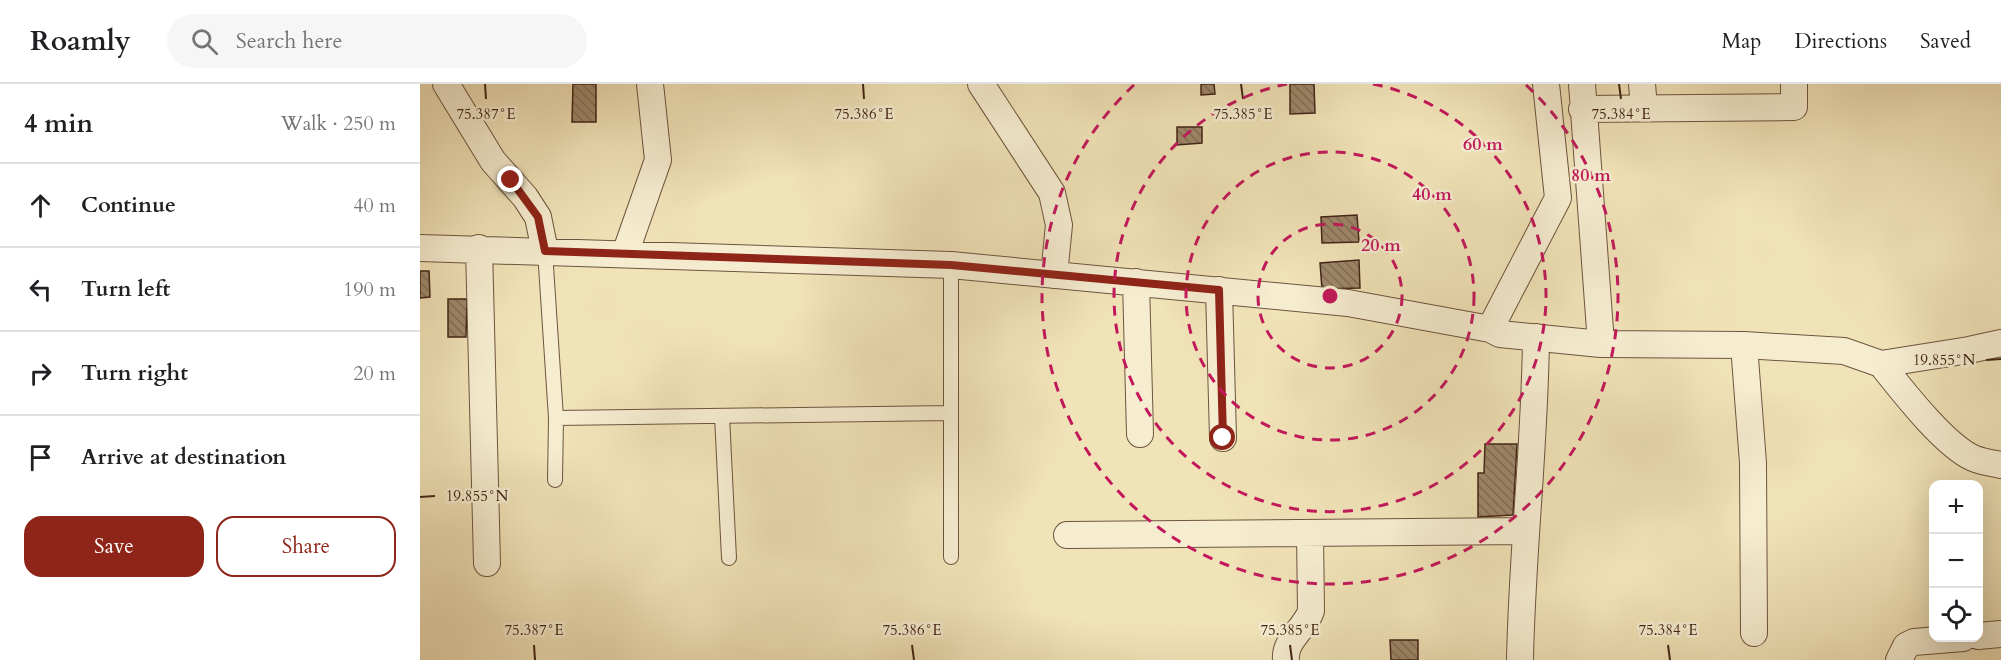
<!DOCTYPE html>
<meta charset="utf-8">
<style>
:root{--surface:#fff;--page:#f6f6f6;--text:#202124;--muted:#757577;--line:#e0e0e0;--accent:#8f2418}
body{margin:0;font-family:Cardo,serif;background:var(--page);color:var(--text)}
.controls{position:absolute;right:18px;bottom:18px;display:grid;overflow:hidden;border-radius:12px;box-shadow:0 6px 24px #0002}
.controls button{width:54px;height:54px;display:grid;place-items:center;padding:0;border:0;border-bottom:2px solid var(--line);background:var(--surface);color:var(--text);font:30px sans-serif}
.stop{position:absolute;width:18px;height:18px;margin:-14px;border:4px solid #8f2418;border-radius:50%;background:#fff}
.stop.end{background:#8f2418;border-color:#fff;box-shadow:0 2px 6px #0008}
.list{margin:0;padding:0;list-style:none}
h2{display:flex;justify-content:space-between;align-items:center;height:78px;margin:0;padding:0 24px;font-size:26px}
h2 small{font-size:20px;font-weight:400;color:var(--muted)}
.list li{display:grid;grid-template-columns:39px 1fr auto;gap:18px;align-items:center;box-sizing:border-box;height:84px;padding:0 24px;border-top:2px solid var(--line)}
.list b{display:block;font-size:22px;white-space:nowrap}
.list em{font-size:20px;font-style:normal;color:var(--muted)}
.actions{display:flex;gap:12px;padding:18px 24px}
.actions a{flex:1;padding:14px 0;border:2px solid var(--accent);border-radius:18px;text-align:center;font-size:21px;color:var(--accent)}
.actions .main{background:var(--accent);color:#fff}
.icon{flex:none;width:33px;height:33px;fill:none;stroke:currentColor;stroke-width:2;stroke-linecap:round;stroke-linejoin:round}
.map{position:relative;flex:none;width:1581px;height:576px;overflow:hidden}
header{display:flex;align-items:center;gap:36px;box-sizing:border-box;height:84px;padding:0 30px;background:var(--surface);border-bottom:2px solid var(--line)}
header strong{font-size:28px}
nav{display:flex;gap:33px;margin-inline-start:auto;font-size:21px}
.search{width:420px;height:54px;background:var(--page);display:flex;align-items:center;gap:15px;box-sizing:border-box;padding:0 21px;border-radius:33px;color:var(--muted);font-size:22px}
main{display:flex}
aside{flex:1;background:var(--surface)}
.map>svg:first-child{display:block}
.building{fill:url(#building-back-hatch);stroke:#422416;stroke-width:1.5}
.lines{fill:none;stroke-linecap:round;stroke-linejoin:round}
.service-casing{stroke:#6e543e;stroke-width:16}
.minor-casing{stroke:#6e543e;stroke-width:28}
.service{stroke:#f6edd1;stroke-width:14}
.minor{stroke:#f6edd1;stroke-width:26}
.route{stroke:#8f2418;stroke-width:8}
.ticks{fill:none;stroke:#422416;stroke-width:2}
.ring{fill:none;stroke:#c2185b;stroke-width:3;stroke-dasharray:10 8}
.ticks-label{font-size:15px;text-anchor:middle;fill:#422416;stroke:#f6edd1;stroke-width:5;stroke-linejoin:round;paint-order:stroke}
.centre{fill:#c2185b;stroke:#f6edd1;stroke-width:3}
.ring-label{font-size:18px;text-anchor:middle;font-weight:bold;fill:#c2185b;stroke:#f6edd1;stroke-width:5;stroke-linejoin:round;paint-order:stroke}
</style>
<header>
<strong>Roamly</strong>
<div class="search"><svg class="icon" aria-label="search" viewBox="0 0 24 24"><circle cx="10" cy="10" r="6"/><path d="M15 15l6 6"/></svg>Search here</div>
<nav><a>Map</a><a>Directions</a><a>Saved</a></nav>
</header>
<main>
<aside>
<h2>4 min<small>Walk · 250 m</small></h2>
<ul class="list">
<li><svg class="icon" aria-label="ahead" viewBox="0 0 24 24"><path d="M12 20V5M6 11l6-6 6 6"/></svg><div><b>Continue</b></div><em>40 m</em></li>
<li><svg class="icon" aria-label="left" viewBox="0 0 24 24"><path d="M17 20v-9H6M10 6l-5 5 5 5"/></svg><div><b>Turn left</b></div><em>190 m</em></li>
<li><svg class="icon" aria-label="right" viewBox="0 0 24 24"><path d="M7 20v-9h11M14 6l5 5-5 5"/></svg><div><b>Turn right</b></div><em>20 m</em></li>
<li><svg class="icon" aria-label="arrive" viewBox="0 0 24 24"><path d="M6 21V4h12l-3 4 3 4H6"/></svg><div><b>Arrive at destination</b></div></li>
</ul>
<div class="actions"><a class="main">Save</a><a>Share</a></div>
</aside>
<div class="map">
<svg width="1581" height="576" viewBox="0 0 1581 576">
<defs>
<pattern id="building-back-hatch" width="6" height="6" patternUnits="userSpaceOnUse" patternTransform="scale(1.5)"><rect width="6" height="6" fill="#9d876a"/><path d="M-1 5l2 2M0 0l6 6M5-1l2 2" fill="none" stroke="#826e56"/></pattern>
</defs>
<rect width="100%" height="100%" fill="#f1e3b8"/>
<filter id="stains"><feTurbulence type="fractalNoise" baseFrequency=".00333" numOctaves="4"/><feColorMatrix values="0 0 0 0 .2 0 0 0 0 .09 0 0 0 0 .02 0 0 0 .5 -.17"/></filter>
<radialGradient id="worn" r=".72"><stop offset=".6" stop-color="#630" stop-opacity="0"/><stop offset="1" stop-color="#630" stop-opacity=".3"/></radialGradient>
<!-- building -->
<path class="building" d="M153,0H176V38H152Z
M781,0H794L795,10L781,11Z
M870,0H894L895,29L870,30Z
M757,43H782V59L757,61Z
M937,131L939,158L902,159L901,133Z
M939,176L940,204L902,205L900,179Z
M0,187H9L10,213L0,214Z
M28,215H47L46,253H28Z
M1065,360H1097L1093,431L1058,433V389H1064Z
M970,556H998V576H971Z"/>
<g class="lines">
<!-- service casing -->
<g class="service-casing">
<path id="service" d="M125,167L136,334L135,396
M302,332L309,474
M136,334L531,329
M531,473V181"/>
</g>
<!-- minor casing -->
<g class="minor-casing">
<path id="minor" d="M26,0L73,77L105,113L118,133L125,167
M561,0L632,109L639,141L634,191
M1162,0L1181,260
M1222,0L1224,24
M1162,25L1374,23V0
M0,164L531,181L928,219L1070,245L1080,250L1181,260L1324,261L1424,267L1461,280L1549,266L1581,259
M59,164L67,479
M205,170L238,76L230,0
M716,198L720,350
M799,206L803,354
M1070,245L1138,114L1126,0
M1324,261L1333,379L1334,549
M1461,280C1481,305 1524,361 1553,374C1562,378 1572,379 1581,381
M647,451L1106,447
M1558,552L1581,550
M866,576C864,556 885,545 891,527L890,449
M1100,576C1102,468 1115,361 1116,253
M1479,576L1486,562L1494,558L1543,554"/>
</g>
<!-- service -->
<use href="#service" class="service"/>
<!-- minor -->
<use href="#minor" class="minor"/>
</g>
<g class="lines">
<!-- route -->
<path class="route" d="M91,96L118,133L125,167L531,181L799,206L803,354"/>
</g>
<!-- ticks -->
<path class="ticks" d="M65,0L66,15M443,0L444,15M821,0L823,15M1199,0L1201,15M1566,276L1581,275M0,413L15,412M114,561L115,576M492,561L494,576M870,561L872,576M1248,561L1250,576"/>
<!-- distance rings -->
<g class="ring">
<circle cx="910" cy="212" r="72"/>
<circle cx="910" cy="212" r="144"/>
<path d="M953 0A216 216 0 1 1 867 0"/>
<path d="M1106 1A288 288 0 1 1 714 1"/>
</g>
<g class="ticks-label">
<text x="66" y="35">75.387°E</text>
<text x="444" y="35">75.386°E</text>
<text x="823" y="35">75.385°E</text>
<text x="1201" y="35">75.384°E</text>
<text x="1524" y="281">19.855°N</text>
<text x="57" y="417">19.855°N</text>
<text x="114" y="551">75.387°E</text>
<text x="492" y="551">75.386°E</text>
<text x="870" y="551">75.385°E</text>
<text x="1248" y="551">75.384°E</text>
</g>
<circle cx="910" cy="212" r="9" class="centre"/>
<g class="ring-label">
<text x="1063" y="66">60 m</text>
<text x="1171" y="97">80 m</text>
<text x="1012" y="116">40 m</text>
<text x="961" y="167">20 m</text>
</g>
<rect width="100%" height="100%" filter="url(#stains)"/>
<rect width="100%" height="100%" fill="url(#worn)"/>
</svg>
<div class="controls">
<button>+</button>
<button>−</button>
<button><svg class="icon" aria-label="locate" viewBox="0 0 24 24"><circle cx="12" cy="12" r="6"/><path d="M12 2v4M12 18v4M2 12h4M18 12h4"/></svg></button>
</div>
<div class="stop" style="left:803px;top:354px"></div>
<div class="stop end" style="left:91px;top:96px"></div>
</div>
</main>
